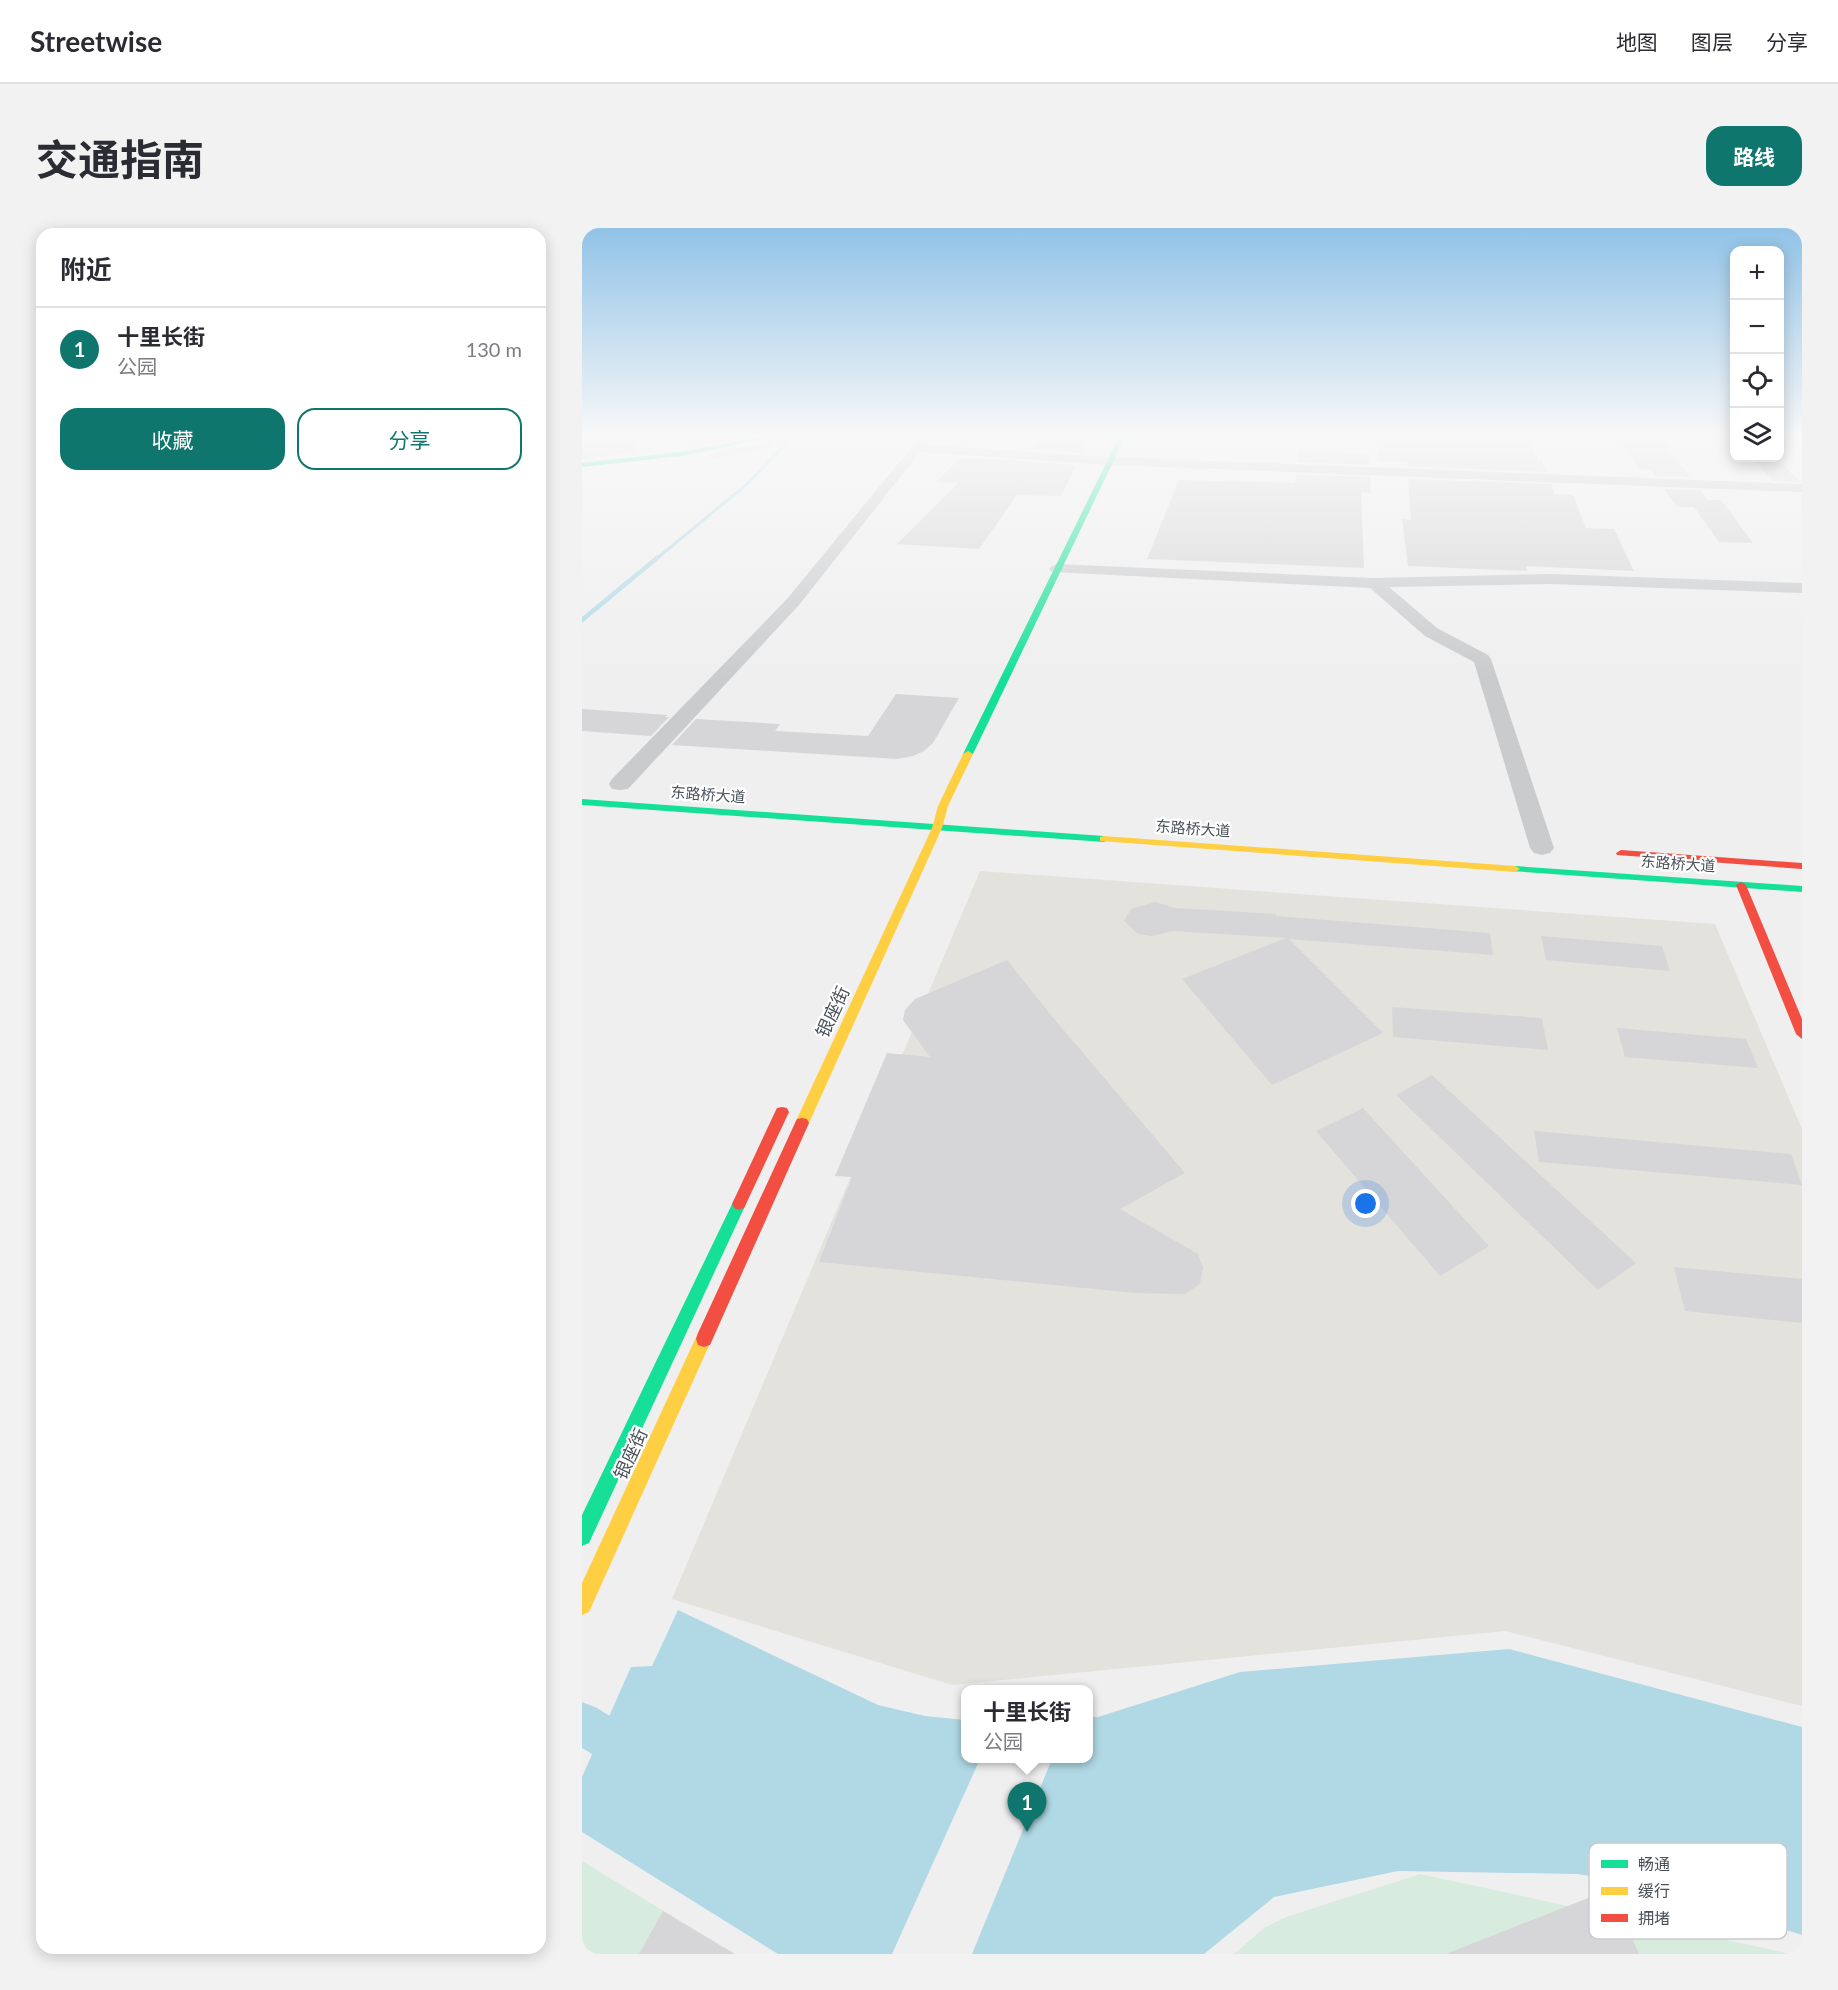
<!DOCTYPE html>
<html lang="zh">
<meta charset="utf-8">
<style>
:root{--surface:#fff;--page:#f2f2f3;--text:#2b2b33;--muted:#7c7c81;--line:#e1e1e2;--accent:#0f766e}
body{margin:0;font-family:Lato,"Noto Sans SC",sans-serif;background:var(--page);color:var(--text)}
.controls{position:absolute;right:18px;top:18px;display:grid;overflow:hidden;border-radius:12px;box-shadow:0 3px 15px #0003}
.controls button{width:54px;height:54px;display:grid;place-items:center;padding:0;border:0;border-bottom:2px solid var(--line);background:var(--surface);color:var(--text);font:30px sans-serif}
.you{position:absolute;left:784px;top:976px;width:21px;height:21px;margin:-15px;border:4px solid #fff;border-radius:50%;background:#1a73e8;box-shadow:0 0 0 9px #1a73e833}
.badge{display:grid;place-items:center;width:39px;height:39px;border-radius:50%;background:var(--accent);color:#fff;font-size:20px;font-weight:700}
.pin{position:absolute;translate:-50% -50px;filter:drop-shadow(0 2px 3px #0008)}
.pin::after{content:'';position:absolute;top:32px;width:21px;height:18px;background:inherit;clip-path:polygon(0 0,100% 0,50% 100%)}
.popup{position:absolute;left:379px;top:1457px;width:132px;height:78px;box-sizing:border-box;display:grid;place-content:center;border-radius:12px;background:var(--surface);filter:drop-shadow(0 2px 4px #0005);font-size:20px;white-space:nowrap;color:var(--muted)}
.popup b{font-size:22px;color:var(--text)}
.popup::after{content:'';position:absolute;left:50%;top:100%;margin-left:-12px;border:12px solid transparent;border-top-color:var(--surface)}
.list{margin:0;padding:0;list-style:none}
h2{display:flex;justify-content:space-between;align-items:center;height:78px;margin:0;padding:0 24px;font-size:26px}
h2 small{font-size:20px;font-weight:400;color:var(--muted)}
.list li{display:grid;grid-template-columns:39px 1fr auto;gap:18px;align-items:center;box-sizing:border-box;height:84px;padding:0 24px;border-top:2px solid var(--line)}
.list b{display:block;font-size:22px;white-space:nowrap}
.list p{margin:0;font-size:20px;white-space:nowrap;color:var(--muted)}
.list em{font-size:20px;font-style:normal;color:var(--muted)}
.actions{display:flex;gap:12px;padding:18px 24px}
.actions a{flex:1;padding:14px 0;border:2px solid var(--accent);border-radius:18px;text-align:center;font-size:21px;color:var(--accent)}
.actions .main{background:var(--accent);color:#fff}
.icon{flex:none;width:33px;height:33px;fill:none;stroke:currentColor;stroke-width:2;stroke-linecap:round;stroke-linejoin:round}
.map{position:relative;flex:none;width:1220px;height:1726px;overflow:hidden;border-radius:18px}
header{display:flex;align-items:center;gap:36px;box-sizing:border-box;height:84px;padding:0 30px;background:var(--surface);border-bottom:2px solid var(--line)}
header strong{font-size:28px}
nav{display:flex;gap:33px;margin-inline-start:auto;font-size:21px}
.intro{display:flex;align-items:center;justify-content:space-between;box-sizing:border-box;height:144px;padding:0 36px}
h1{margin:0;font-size:42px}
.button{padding:15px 27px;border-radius:18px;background:var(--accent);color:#fff;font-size:21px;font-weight:700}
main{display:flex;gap:36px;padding:0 36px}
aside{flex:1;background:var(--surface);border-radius:18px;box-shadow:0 3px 15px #0003}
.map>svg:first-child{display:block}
.commercial{fill:#e4e2dd}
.green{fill:#d7ecdf}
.water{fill:#b0d9e5}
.pier{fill:#f0efef}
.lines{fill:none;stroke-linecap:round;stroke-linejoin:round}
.stream-far1{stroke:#b0d9e5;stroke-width:3}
.stream{stroke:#b0d9e5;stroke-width:4.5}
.canal{fill:#b0d9e5;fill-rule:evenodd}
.building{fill:#d6d6d8}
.street{fill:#cacbcd;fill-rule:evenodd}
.fast{fill:#16e098;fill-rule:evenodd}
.slow{fill:#ffcf43;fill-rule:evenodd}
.jam{fill:#f24e42;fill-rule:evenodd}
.labels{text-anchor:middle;stroke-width:4.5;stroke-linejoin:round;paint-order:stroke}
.far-street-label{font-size:15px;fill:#495159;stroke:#fff}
.street-label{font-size:18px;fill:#495159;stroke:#fff}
.key{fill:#fff;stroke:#c8cbcd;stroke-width:1.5}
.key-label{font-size:16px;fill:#495159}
</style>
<header>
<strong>Streetwise</strong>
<nav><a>地图</a><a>图层</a><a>分享</a></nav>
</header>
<div class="intro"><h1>交通指南</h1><a class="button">路线</a></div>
<main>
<aside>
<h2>附近<small></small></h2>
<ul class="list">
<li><span class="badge">1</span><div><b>十里长街</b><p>公园</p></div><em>130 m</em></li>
</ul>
<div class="actions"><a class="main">收藏</a><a>分享</a></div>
</aside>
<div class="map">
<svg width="1220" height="1726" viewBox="0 0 1220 1726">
<rect width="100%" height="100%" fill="#f0efef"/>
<!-- commercial -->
<path class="commercial" d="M398,643L1133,696L1220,901V1478L923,1403L370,1457L90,1371Z"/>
<!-- green -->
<path class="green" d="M0,1633L152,1726H0Z
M838,1646L1200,1724L1207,1726H652L682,1700L704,1689Z"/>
<!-- water -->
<path class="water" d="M96,1382L296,1477L343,1488L383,1492L384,1530H506L507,1489H516L658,1444L927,1421L1220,1499V1707L1048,1654L995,1646L816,1643L692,1669L622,1726H196L0,1604V1549L49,1439L70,1438Z"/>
<!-- pier -->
<path class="pier" d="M398,1531H470L390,1726H310Z"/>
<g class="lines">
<!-- stream-far1 -->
<path class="stream-far1" d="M73,332L165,256L204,216"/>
<!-- stream -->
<path class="stream" d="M0,392L75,330"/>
<!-- canal -->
<path class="canal" d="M0,1474L15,1480L65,1511L72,1526L65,1541L50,1548L35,1541L0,1520Z"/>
</g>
<!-- building -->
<path class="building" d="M0,209H56L55,225L0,231Z
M104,209H157L113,217Z
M461,209H507L500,225L451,222Z
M796,209H946L956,232H960L964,244L825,238V234L795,233Z
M1036,209H1078L1108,249L1074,248L1069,242L1057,241Z
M190,214L191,219L129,230L125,227Z
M716,223L786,226L787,237L715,234Z
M381,230L414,231L494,237L479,268L435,267L397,321L315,316L376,255L354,254L375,232Z
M1170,230H1194L1219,254L1191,253Z
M714,247L788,249L789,265L779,264L782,340L565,331L597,252L713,255Z
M826,251L969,256L973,266L991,267L1004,300L1032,301L1052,343L944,338L945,343L826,338L820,291L829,292Z
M1082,261L1118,262L1125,272H1139L1171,315L1137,314L1112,279H1095Z
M314,466L377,470L351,515L342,523L331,528L315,531L90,517L114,491L198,496L193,503L286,508Z
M0,481L86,487L83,489H87L69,508L0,503Z
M573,674L593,680L694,686V688L908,705L911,727L707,711L801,805L690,857L600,751L704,710L591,703L570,708L556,706L542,693L549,681Z
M959,708L1080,718L1088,743L964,732Z
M425,732L468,786L603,945L538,981L616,1026L621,1040L618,1056L603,1066L553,1065L237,1034L270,949L253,948L305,825L348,829L321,792L323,782L333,771Z
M810,779L960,790L966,822L811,809Z
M1035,800L1164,811L1176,840L1043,829Z
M850,847L979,966L1054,1035L1016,1062L814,867Z
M781,880L907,1018L858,1048L734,903Z
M952,903L1209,926L1220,957L957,934Z
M1092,1039L1220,1051V1095L1103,1083Z
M1029,1661L1057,1726H866V1725Z
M81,1683L153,1726H57Z"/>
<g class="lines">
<!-- street -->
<path class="street" d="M338,209H350L344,217L527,229L1220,256V264L527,237L338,224L217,377L46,561L38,562L30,561L27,556L30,551L205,371Z
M475,336L792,350L969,346L1220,355V365L969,356L807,359L855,400L906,427L909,431L972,620L968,625L960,627L952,625L948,620L892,434L843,408L788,360L470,344L467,341L470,338Z"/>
<!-- fast -->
<path class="fast" d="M180,209H190L99,228L0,239V235L99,224Z
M537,209H543L391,526L383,528L381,526Z
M0,571L522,608L527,611L522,614L0,577Z
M933,638L1220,658V664L929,643L928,641Z
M157,970L162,972L164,976L7,1315L0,1318V1287L152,972Z"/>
<!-- slow -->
<path class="slow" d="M386,523L391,526L366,578L360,600L227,895L225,899H215L213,895L350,600L356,578L381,526Z
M522,608L933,638L938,641L933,644L518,613V609Z
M122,1103L128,1105L130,1111L7,1384L0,1387V1355L116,1105Z"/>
<!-- jam -->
<path class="jam" d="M1039,622L1220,635V641L1035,627L1034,625Z
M1159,654L1164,657L1220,791V811L1214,806L1154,657Z
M200,879L205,880L207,884L164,976L162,980L157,982L152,980L150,976L193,884L195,880Z
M220,890L225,891L227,895L128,1117L122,1119L116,1117L114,1111L116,1105L213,895L215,891Z"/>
</g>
<!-- sky -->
<linearGradient id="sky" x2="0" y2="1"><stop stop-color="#91c3e7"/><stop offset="0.46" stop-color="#f8f8f8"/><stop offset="1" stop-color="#f8f8f8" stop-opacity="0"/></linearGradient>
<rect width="1220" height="450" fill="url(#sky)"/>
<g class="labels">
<!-- far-street labels -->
<g class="far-street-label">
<text transform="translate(126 567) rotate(4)" y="5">东路桥大道</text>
<text transform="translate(611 601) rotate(4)" y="5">东路桥大道</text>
<text transform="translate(1096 636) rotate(4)" y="5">东路桥大道</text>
</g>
<!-- street labels -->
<g class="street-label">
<text transform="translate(251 784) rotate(-65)" y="6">银座街</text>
<text transform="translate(49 1226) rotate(-65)" y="6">银座街</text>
</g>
</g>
<!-- legend -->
<rect x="1007" y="1615" width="198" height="96" rx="9" class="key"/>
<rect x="1019" y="1632" width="27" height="8" fill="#16e098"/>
<rect x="1019" y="1659" width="27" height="8" fill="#ffcf43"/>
<rect x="1019" y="1686" width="27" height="8" fill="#f24e42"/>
<g class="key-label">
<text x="1056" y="1642">畅通</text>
<text x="1056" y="1669">缓行</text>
<text x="1056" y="1696">拥堵</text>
</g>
</svg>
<div class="controls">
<button>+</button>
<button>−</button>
<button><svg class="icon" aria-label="locate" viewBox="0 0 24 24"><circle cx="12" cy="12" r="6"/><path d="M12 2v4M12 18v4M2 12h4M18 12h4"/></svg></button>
<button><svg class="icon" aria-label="layers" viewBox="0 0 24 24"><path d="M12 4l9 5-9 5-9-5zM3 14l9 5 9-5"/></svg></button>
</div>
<div class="you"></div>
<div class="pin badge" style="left:445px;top:1604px">1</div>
<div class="popup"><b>十里长街</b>公园</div>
</div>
</main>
